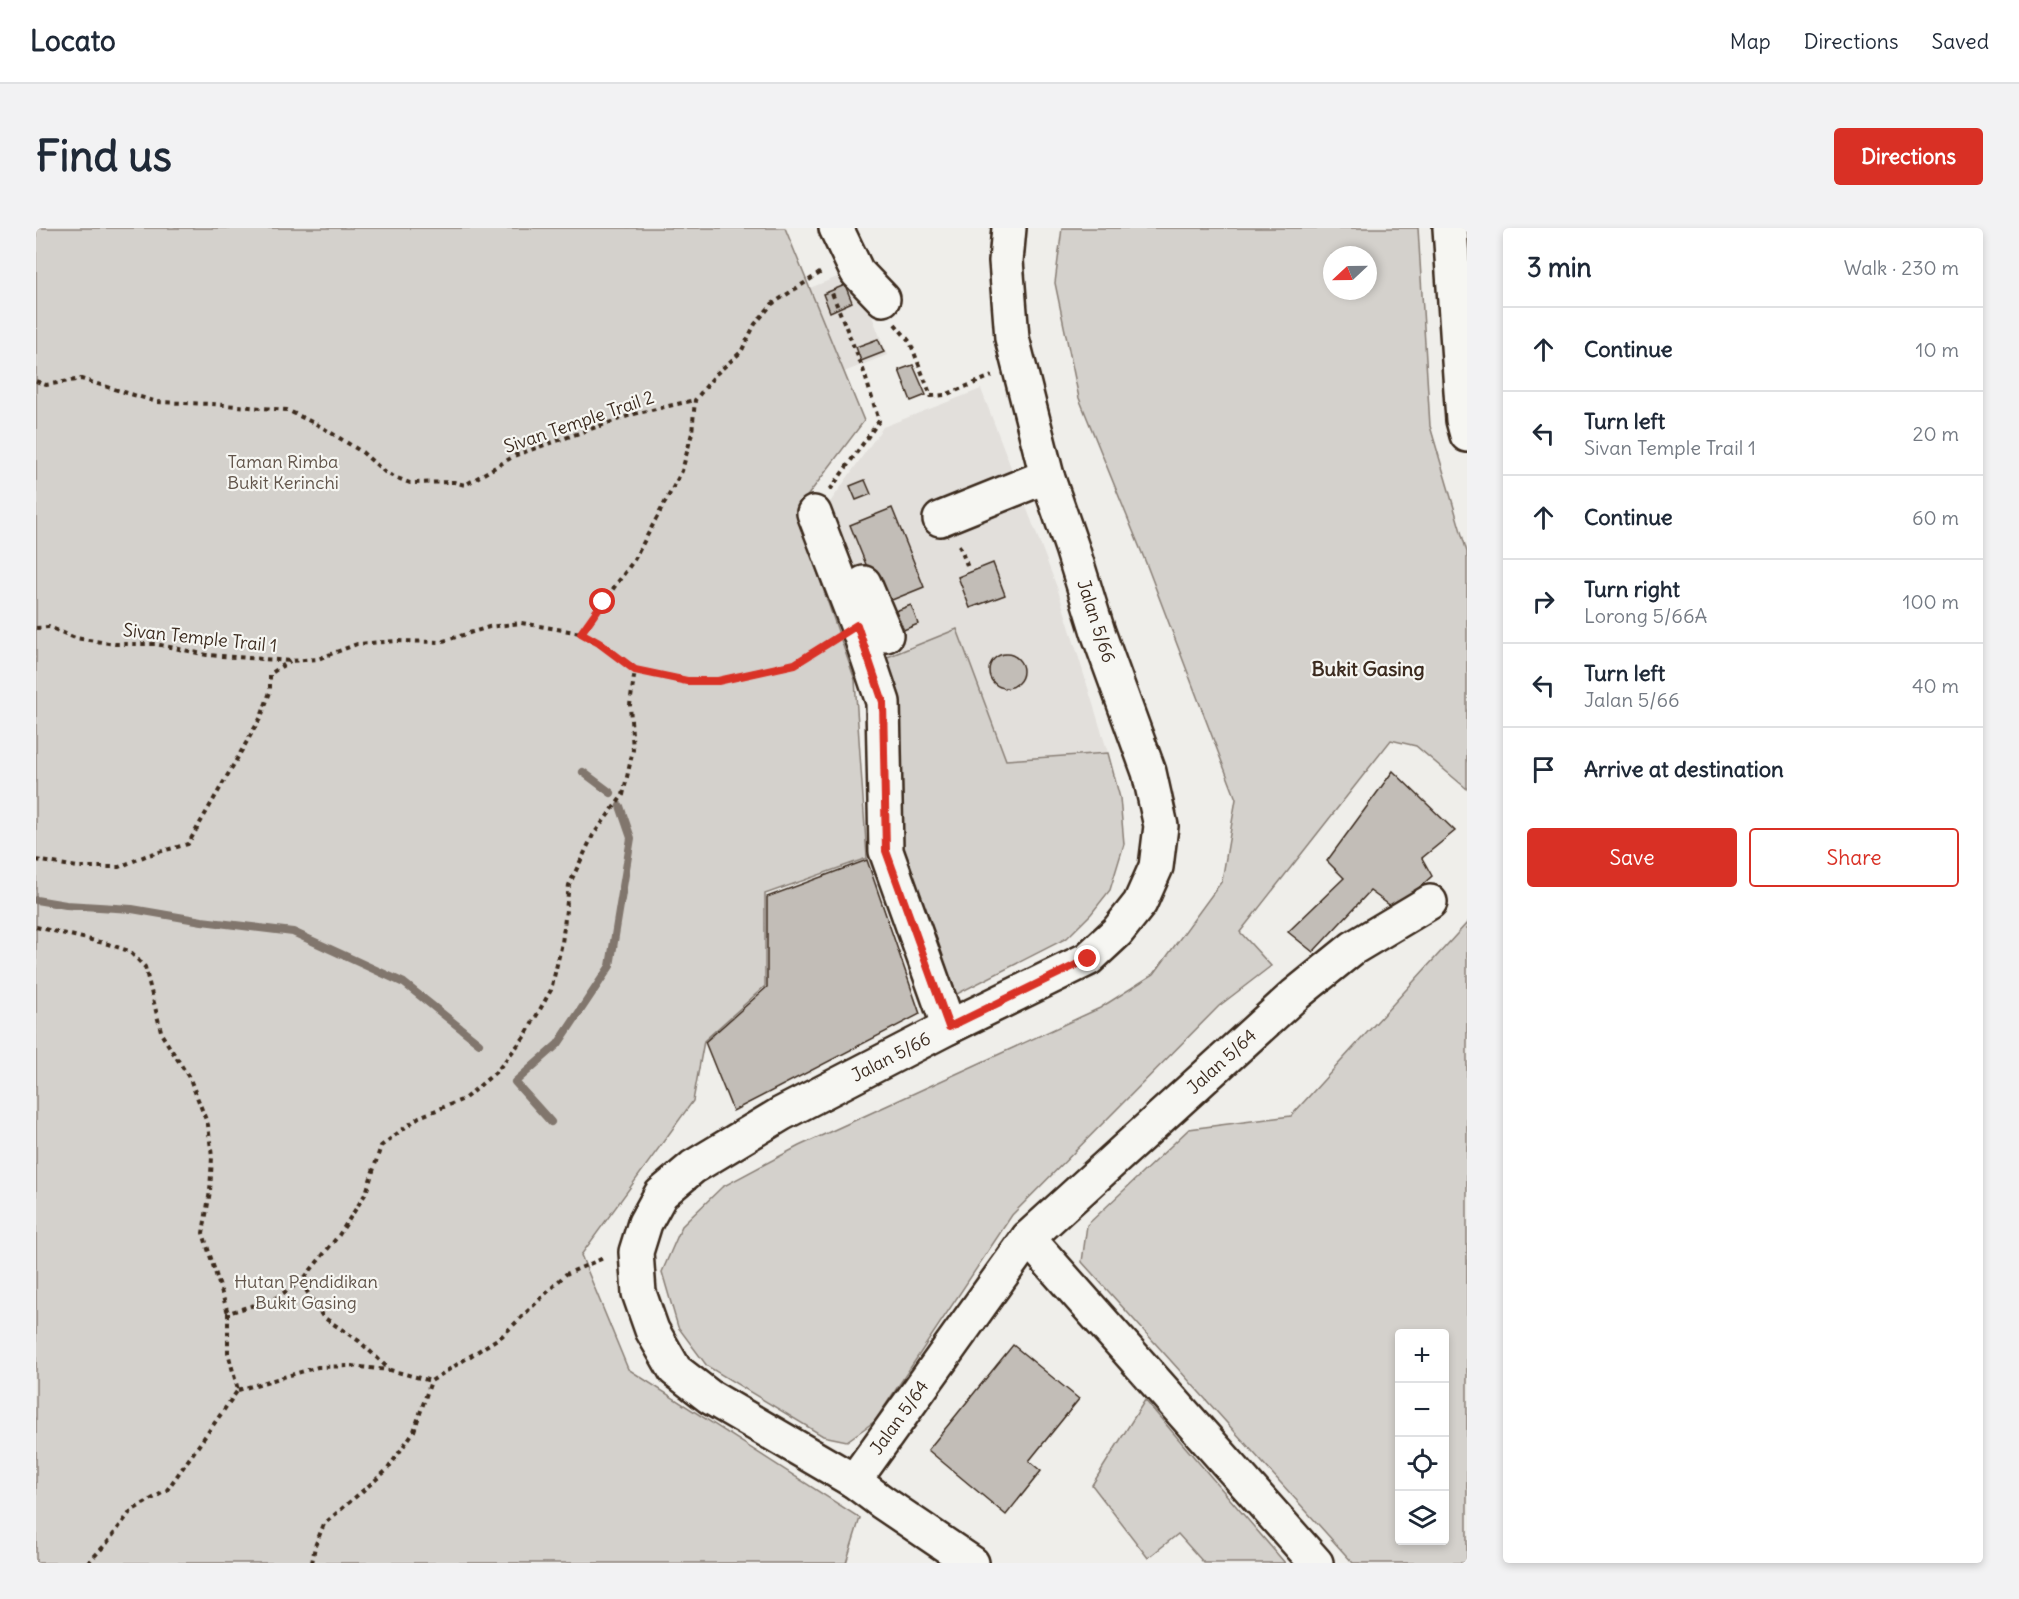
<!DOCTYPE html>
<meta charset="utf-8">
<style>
:root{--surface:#fff;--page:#f2f2f3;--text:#1f2937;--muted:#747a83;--line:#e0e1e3;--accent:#d93025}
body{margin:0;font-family:Delius,sans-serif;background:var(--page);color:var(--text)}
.controls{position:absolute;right:18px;bottom:18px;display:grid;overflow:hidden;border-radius:6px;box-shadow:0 3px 9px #0003}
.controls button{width:54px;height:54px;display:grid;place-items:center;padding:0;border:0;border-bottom:2px solid var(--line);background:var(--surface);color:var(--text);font:30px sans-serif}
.compass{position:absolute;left:1287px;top:18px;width:54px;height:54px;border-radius:50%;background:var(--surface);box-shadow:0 3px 9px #0003;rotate:248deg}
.stop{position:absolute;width:18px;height:18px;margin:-14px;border:4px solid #d93025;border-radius:50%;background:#fff}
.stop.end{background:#d93025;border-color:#fff;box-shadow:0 2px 6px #0008}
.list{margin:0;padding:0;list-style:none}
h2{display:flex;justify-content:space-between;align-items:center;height:78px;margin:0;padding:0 24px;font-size:26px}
h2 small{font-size:20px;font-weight:400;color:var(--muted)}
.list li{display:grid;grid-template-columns:39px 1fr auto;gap:18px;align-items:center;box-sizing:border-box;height:84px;padding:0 24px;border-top:2px solid var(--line)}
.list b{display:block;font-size:22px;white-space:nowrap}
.list p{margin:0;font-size:20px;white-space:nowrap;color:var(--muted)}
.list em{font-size:20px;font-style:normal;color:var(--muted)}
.actions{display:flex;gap:12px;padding:18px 24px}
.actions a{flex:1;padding:14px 0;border:2px solid var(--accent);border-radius:6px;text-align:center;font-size:21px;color:var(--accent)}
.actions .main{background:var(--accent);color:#fff}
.icon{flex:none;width:33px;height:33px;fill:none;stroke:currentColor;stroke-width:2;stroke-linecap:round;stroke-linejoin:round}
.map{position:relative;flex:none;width:1431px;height:1335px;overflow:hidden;border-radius:6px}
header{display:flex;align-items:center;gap:36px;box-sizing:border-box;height:84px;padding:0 30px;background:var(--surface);border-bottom:2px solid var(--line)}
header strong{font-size:28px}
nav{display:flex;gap:33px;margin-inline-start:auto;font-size:21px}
.intro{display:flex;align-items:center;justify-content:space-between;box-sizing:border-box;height:144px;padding:0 36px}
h1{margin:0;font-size:42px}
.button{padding:15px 27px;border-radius:6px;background:var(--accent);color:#fff;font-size:21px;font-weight:700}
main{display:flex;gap:36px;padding:0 36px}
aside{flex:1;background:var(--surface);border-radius:6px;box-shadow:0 3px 9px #0003}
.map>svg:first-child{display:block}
.built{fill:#e2dfdb}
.green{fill:#d4d1cc;stroke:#887e75;stroke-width:1.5;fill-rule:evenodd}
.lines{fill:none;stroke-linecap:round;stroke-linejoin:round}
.stream{stroke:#81766d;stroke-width:8}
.building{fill:#c2bdb7;stroke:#3b2a1e;stroke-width:1.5}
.minor-casing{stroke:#3b2a1e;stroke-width:38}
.path{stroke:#3b2a1e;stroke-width:4;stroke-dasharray:4.5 4.5;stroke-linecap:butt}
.minor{stroke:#f6f6f2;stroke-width:33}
.route{stroke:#d93025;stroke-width:8}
.labels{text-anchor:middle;stroke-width:4.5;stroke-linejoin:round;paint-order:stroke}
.street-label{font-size:18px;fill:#3b2a1e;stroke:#f6f6f2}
.park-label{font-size:18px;fill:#61544a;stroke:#f6f6f2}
.neighbourhood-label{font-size:20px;font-weight:bold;fill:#3b2a1e;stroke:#f6f6f2}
</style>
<header>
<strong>Locato</strong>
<nav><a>Map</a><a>Directions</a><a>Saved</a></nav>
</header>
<div class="intro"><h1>Find us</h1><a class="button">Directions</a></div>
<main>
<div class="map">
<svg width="1431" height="1335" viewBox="0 0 1431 1335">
<rect width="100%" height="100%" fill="#efeeea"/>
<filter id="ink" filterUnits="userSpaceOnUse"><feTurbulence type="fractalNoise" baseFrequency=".0167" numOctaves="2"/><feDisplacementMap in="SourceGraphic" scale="12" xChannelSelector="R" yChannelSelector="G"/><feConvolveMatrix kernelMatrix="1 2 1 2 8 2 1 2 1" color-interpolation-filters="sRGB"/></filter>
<g filter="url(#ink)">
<!-- built -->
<path class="built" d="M809,46L834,83L851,127L808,144L774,60Z
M945,161L1022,362L1072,525L970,532L921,401L849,430L790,280L847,199Z"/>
<!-- green -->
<path class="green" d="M0,0H749L828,193L760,283L819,452L831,630L729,666V758L668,813L657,873L545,1027L592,1141L824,1290L810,1335H0Z
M1026,0H1382L1394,198L1431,324V561L1380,518L1355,512L1204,704L1235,738L1183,778L976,987L839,1193L811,1213L787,1208L671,1138L642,1099L626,1044L646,998L686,959L763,918L1064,780L1118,746L1186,653L1200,571L1110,335L1043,170L1019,55ZM1296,27H1332V63H1296Z
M921,401L970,532L1072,525L1084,570L1088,616L1074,662L1055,686L1031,710L917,768L867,621L864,470L849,430Z
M1431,695V1335H1317L1046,1034L1051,997L1153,901L1255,888ZM1364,1106H1408V1312H1364Z
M1109,1172L1249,1335H1168L1142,1306L1112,1330L1056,1257Z"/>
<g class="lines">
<!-- stream -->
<path class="stream" d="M547,544L575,565
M0,672L30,677L96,681L166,693L257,704L368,755L443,815
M515,894L479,854L522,816L574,738L595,610L584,578"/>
</g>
<!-- building -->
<path class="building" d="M809,57L816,74L794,84L787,66Z
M842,111L848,124L825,133L820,119Z
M877,137L890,167L875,173L863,142Z
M829,252L835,266L820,272L814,258Z
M856,280L888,359L846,376L814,297Z
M957,335L969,367L934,380L922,349Z
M875,377L882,396L865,403L857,384Z
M953 443a17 17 0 1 1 34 0a17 17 0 1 1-34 0Z
M1357,543L1419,603L1386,630L1396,648L1359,681L1334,663L1277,724L1252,704L1308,650L1291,633Z
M831,632L884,786L697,883L669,814L731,759V669Z
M977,1117L1043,1171L993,1233L1005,1243L970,1287L892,1222Z"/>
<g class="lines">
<!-- minor casing -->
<g class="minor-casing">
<g id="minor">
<path d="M800,0L821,44L847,71"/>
<path d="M1414,0L1427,192L1431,207"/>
<path d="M778,285L821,397L847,474L850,623L913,799"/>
<path d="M904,291L1011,248"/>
<path d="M828,355L850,407"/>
<path d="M992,1010L1280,1335"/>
<path id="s1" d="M818,1253L992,1010L1259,767L1317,720L1394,674"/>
<path id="s2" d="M936,1335L846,1274L818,1253L674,1169L639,1142L616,1102L603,1065L600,1024L609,995L625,966L657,939L745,886L913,799L1052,731L1081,704L1104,675L1120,639L1125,598L1113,544L1062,404L1036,320L1011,248L976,110L970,33L973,0"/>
</g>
</g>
<!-- path -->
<path class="path" d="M859,96L874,114L895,168L909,167L956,148
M0,153L10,157L45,151L121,174L176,176L251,182L284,198L326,224L351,246L374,255L418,254L429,257L480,227L598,186L659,172
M794,262L843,193L827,141L796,65
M923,317L933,342
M0,400L13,399L39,410L79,416H120L171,427L255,433L282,431L321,416L361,413L404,414L453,399L485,395L545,405L563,415L599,442L651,453H682L759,436L795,413
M545,405L598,332L646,243L656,205L659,172L680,146L705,124L719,96L736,76L787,43
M0,632L41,639H83L112,627L152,616L225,489L234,464V446L254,433
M0,699L72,716L93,723L109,739L126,807L154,851L172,897L176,929L174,963L167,1005L192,1085
M265,1054L287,1089L323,1113L354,1142L395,1153
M202,1162L282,1139L315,1138L353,1142
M52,1335L71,1315L95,1283L131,1262L202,1162L192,1125V1085L238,1071L265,1054L303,1007L330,965L345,918L383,889L428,871L461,843L489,808L515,762L526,715L533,657L557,607L587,567L597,522L594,477L599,442
M276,1335L279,1318L288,1296L351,1242L378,1203L395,1153L466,1108L530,1046L570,1029"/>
<!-- minor -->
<use href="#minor" class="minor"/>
</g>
</g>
<g class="lines" filter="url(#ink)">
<!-- route -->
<path class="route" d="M567,374L545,405L563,415L599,442L651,453H682L759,436L821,397L847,474L850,623L913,799L1052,731"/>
</g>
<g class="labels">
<!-- street labels -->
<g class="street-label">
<text transform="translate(543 194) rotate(-19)" y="6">Sivan Temple Trail 2</text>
<text transform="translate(1060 393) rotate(72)" y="6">Jalan 5/66</text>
<text transform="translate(164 410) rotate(6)" y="6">Sivan Temple Trail 1</text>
<text dy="6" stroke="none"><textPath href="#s2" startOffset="813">Jalan 5/66</textPath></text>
<text dy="6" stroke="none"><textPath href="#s1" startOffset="561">Jalan 5/64</textPath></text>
<text dy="6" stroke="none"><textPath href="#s1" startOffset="78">Jalan 5/64</textPath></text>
</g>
<!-- park labels -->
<g class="park-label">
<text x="247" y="240">Taman Rimba<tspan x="247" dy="21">Bukit Kerinchi</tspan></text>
<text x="270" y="1060">Hutan Pendidikan<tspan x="270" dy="21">Bukit Gasing</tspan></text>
</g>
<!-- neighbourhood labels -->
<g class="neighbourhood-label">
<text x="1332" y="448">Bukit Gasing</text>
</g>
</g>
</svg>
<div class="controls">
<button>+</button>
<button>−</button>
<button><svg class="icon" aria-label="locate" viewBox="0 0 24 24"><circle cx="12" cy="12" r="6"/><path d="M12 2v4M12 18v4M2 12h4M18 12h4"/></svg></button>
<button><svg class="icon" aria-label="layers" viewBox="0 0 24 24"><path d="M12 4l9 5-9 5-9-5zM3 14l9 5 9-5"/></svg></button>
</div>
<svg class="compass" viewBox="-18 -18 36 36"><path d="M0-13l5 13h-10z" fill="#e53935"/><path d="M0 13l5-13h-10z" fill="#747a83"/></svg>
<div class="stop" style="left:567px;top:374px"></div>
<div class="stop end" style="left:1052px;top:731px"></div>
</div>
<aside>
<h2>3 min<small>Walk · 230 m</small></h2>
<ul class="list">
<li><svg class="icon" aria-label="ahead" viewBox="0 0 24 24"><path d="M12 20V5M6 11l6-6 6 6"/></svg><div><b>Continue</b></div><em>10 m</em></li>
<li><svg class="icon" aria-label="left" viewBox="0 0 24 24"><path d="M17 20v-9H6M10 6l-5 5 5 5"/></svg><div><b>Turn left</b><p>Sivan Temple Trail 1</p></div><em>20 m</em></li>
<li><svg class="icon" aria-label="ahead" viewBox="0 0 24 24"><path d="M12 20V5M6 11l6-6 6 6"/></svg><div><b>Continue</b></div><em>60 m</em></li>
<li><svg class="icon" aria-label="right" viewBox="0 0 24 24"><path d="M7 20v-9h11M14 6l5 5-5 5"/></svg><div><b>Turn right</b><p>Lorong 5/66A</p></div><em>100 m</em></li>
<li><svg class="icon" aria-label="left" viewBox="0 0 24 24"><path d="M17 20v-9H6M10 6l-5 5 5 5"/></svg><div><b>Turn left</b><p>Jalan 5/66</p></div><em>40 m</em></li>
<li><svg class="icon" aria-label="arrive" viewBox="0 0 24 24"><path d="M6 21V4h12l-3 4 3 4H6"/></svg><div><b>Arrive at destination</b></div></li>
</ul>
<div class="actions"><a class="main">Save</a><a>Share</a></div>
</aside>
</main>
